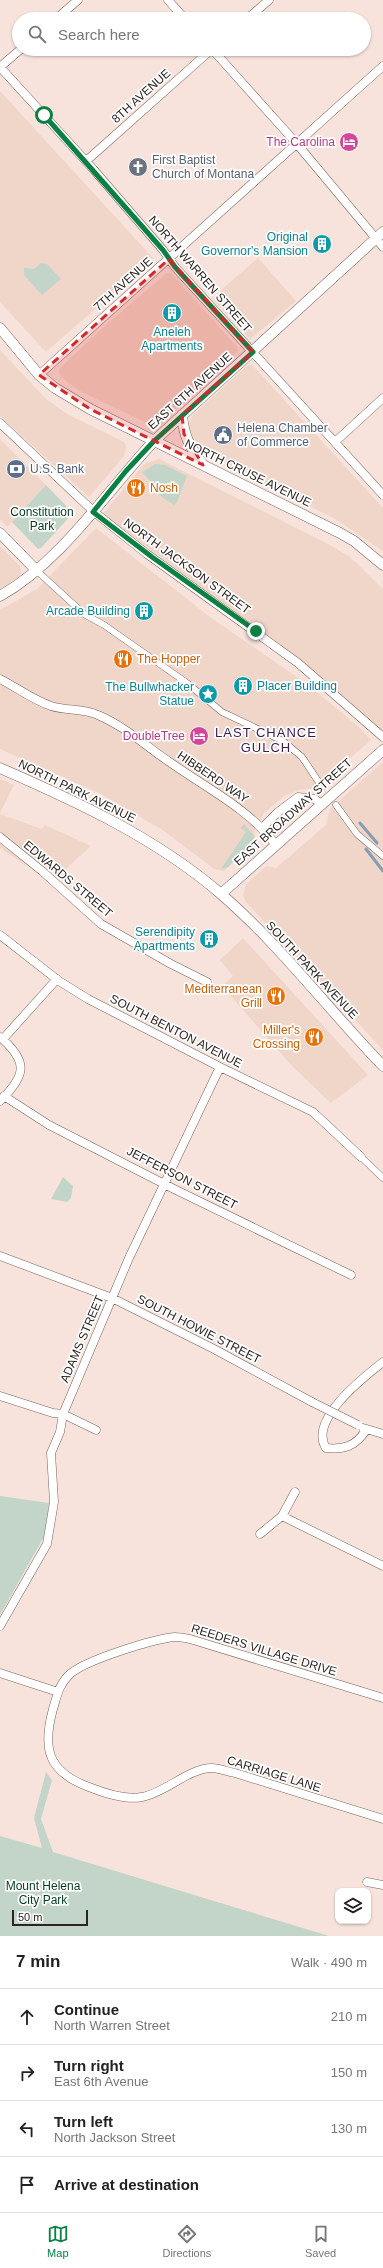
<!DOCTYPE html>
<meta charset="utf-8">
<style>
:root{--surface:#fff;--page:#f6f6f6;--text:#222;--muted:#767676;--line:#e0e0e0;--accent:#0b8043}
body{margin:0;font-family:Helvetica,sans-serif;background:var(--page);color:var(--text)}
.controls{position:absolute;right:12px;bottom:12px;display:grid;overflow:hidden;border-radius:8px;box-shadow:0 1px 3px #0004}
.controls button{width:36px;height:36px;display:grid;place-items:center;padding:0;border:0;border-bottom:1px solid var(--line);background:var(--surface);color:var(--text);font:20px sans-serif}
.scale{position:absolute;left:12px;bottom:10px;width:76px;box-sizing:border-box;padding-left:4px;border:2px solid #2c2522;border-top:0;font-size:11px;line-height:14px;white-space:nowrap;color:#2c2522;-webkit-text-stroke:3px #fff;paint-order:stroke}
.stop{position:absolute;width:12px;height:12px;margin:-9px;border:3px solid #0b8043;border-radius:50%;background:#fff}
.stop.end{background:#0b8043;border-color:#fff;box-shadow:0 1px 4px #0008}
.list{margin:0;padding:0;list-style:none}
h2{display:flex;justify-content:space-between;align-items:center;height:52px;margin:0;padding:0 16px;font-size:17px}
h2 small{font-size:13px;font-weight:400;color:var(--muted)}
.list li{display:grid;grid-template-columns:26px 1fr auto;gap:12px;align-items:center;box-sizing:border-box;height:56px;padding:0 16px;border-top:1px solid var(--line)}
.list b{display:block;font-size:15px;white-space:nowrap}
.list p{margin:0;font-size:13px;white-space:nowrap;color:var(--muted)}
.list em{font-size:13px;font-style:normal;color:var(--muted)}
.icon{flex:none;width:22px;height:22px;fill:none;stroke:currentColor;stroke-width:2;stroke-linecap:round;stroke-linejoin:round}
.map{position:relative;flex:none;width:383px;height:1936px;overflow:hidden}
.search{position:absolute;background:var(--surface);box-shadow:0 1px 3px #0004;left:12px;right:12px;top:12px;height:44px;display:flex;align-items:center;gap:10px;box-sizing:border-box;padding:0 14px;border-radius:22px;color:var(--muted);font-size:15px}
.sheet{height:276px;background:var(--surface)}
nav{display:flex;justify-content:space-around;align-items:center;box-sizing:border-box;height:56px;border-top:1px solid var(--line);background:var(--surface);font-size:11px;color:var(--muted)}
nav a{display:grid;justify-items:center;gap:2px}
nav .on{color:var(--accent)}
.map>svg:first-child{display:block}
.built{fill:#f0d5c9}
.green{fill:#c3d5c9}
.lines{fill:none;stroke-linecap:round;stroke-linejoin:round}
.stream{stroke:#859eb3;stroke-width:3}
.pedestrian-casing{stroke:#75645c;stroke-width:7}
.minor-casing{stroke:#75645c;stroke-width:9}
.tertiary-casing{stroke:#75645c;stroke-width:11}
.pedestrian{stroke:#fff;stroke-width:6}
.minor{stroke:#fff;stroke-width:8}
.tertiary{stroke:#fff;stroke-width:10}
.minor-bridge-casing{stroke:#75645c;stroke-width:9;stroke-linecap:butt}
.minor-bridge{stroke:#fff;stroke-width:8}
.route{stroke:#0b8043;stroke-width:5}
.marked{fill:#d62828;fill-opacity:0.2;stroke:#d62828;stroke-width:3;stroke-dasharray:8 5;stroke-linejoin:round}
.labels{text-anchor:middle;stroke-width:3.5;stroke-linejoin:round;paint-order:stroke}
.street-label{font-size:12px;fill:#2c2522;stroke:#fff}
.hotel-label{font-size:12px;fill:#b23c85;stroke:#fff;text-anchor:end}
.worship-label{font-size:12px;fill:#5b616d;stroke:#fff;text-anchor:start}
.culture-label{font-size:12px;fill:#0d838f;stroke:#fff;text-anchor:end}
.service-label{font-size:12px;fill:#4e5e75;stroke:#fff;text-anchor:start}
.food-label{font-size:12px;fill:#c56008;stroke:#fff;text-anchor:start}
.park-label{font-size:12px;fill:#053c21;stroke:#fff}
.neighbourhood-label{font-size:13px;letter-spacing:1px;fill:#3d1a51;stroke:#fff}
</style>
<div class="map">
<svg width="383" height="1936" viewBox="0 0 383 1936">
<rect width="100%" height="100%" fill="#f7e3db"/>
<!-- built -->
<path class="built" d="M0,91L153,258L46,352L0,302Z
M258,258L296,301L250,339L212,298Z
M167,273L172,274L237,347L238,351L160,422L151,425L80,391L66,381L60,374L59,369L106,325Z
M0,350L47,400L67,414L124,442L126,445L124,456L89,497L0,416Z
M248,365H252L255,368L383,508V551L337,520L199,450L192,445L187,428L193,415Z
M0,439L46,485L7,527L0,519Z
M159,459L328,544L350,557L383,589V728L381,730L297,659L103,514L144,464Z
M96,528L210,617L307,684L359,727L371,740L316,788L298,790L283,797L264,813L254,833L256,840L224,871L214,869L164,831L101,794L0,749V610L37,589Z
M0,546L20,566L21,572L19,578L0,589Z
M383,762V1050L246,902L243,895L246,885L266,866L276,868L326,825L330,809Z
M0,779L14,785L0,813Z
M0,814L42,829L45,825L91,846L59,875L33,857L25,865L0,848Z
M243,938L368,1075L331,1103L292,1066L222,986L233,976L220,960Z"/>
<!-- green -->
<path class="green" d="M41,263L47,264L61,279L42,295L24,275V268L34,269Z
M155,464L165,465L187,476L177,502L174,505L159,495L161,493L142,472Z
M46,485L73,513L41,548L38,549L12,522Z
M244,824L254,836L253,843L228,867L221,869L246,832L241,828Z
M63,1177L73,1186L71,1198L67,1202L51,1199Z
M0,1496L49,1503L45,1535L0,1615Z
M46,1772L52,1780L41,1819L53,1852L329,1936H0V1836L42,1848L34,1818Z"/>
<g class="lines">
<!-- stream -->
<path class="stream" d="M360,823L377,843
M366,849L383,871"/>
<!-- pedestrian casing -->
<g class="pedestrian-casing">
<path id="pedestrian" d="M36,570L84,614L104,625L187,683L222,712L283,741L302,757L322,787
M336,805L357,834L383,856
M361,1157L383,1178"/>
</g>
<!-- minor casing -->
<g class="minor-casing">
<path id="minor" d="M168,0L185,19
M56,19L78,0
M247,19L269,0
M0,67L94,170L163,250L175,267L383,495
M0,67L21,49
M86,161L94,154L212,49L297,144L383,247
M39,375L383,66
M0,423L93,511L147,554L298,663L383,737
M335,442L383,398
M0,679C16,687 33,700 51,706C66,711 83,708 98,715C126,727 147,747 171,763C208,789 249,809 276,845
M263,827L278,812L298,797L315,799L321,804
M0,837L42,871L101,924L171,964L207,982
M0,935L59,981L88,999L220,1067L313,1112L361,1157
M0,1037C28,1061 27,1075 0,1101
M3,1039L57,979
M4,1096L49,1125L176,1190L351,1275
M0,1256L112,1298L214,1349L312,1402
M0,1396L53,1413L63,1414L96,1430
M363,1428L383,1434
M366,1430C356,1446 344,1450 326,1448C308,1420 364,1377 383,1362
M282,1516L383,1566
M260,1534L282,1516L295,1492
M0,1626L47,1544L54,1502L51,1453L60,1432L63,1414L129,1258L220,1067
M0,1673L58,1692
M383,1698L190,1639C185,1638 180,1637 175,1637C153,1639 86,1660 70,1674C59,1684 57,1696 53,1709C42,1749 48,1772 89,1787C104,1793 127,1800 142,1797C165,1793 189,1768 212,1768C219,1768 228,1772 235,1773L383,1819
M367,1882L383,1885"/>
</g>
<!-- tertiary casing -->
<g class="tertiary-casing">
<path id="tertiary" d="M0,328L39,375L55,388L90,409L340,533L354,541L383,565
M182,415C184,437 189,445 202,463
M0,533L36,570
M0,596C62,561 106,492 154,441L383,232
M0,768C78,802 156,838 221,894C280,945 328,1009 383,1066
M221,894L383,750"/>
</g>
<!-- pedestrian -->
<use href="#pedestrian" class="pedestrian"/>
<!-- minor -->
<use href="#minor" class="minor"/>
<!-- tertiary -->
<use href="#tertiary" class="tertiary"/>
<!-- minor-bridge casing -->
<g class="minor-bridge-casing">
<path id="minor-bridge" d="M312,1402L358,1425"/>
</g>
<!-- minor-bridge -->
<use href="#minor-bridge" class="minor-bridge"/>
</g>
<g class="lines">
<!-- route -->
<path class="route" d="M44,115L163,250L175,267L253,352L154,441L126,471L93,512L152,557L256,631"/>
</g>
<!-- marked area -->
<path class="marked" d="M169,259L253,352L182,415L184,434L203,465L90,409L39,375Z"/>
<!-- icons -->
<defs>
<g id="hotel-disc" transform="scale(1)"><circle r="9.5" fill="#d1479c" stroke="#fff"/><path d="M-6-4.5h1.5V1H6V5H4.5V3h-9V5H-6ZM-4 0a1.8 1.8 0 1 1 3.6 0ZM.5 0V-2.5h3Q6-2.5 6 0Z" fill="#fff"/></g>
<g id="church-disc" transform="scale(1)"><circle r="9.5" fill="#6b7280" stroke="#fff"/><path d="M-1.2-6h2.4v3.5h3.3v2.4h-3.3V6h-2.4V-.1h-3.3v-2.4h3.3Z" fill="#fff"/></g>
<g id="building-disc" transform="scale(1)"><circle r="9.5" fill="#0f9aa8" stroke="#fff"/><path d="M-4-6H4V6H1V3H-1V6H-4ZM-2.5-4.3h1.7v1.8h-1.7ZM.8-4.3h1.7v1.8H.8ZM-2.5-1h1.7V.8h-1.7ZM.8-1h1.7V.8H.8Z" fill="#fff"/></g>
<g id="civic-disc" transform="scale(1)"><circle r="9.5" fill="#5c6f8a" stroke="#fff"/><path d="M-.6-6.5H3V-4.5H.6V-3L4-1V1h2V6H-6V1h2V-1L-.6-3ZM-1.2 2.5V6h2.4V2.5Z" fill="#fff"/></g>
<g id="bank-disc" transform="scale(1)"><circle r="9.5" fill="#5c6f8a" stroke="#fff"/><path d="M-6-4H6V4H-6ZM0-2.3a2.3 2.3 0 1 0 0 4.6a2.3 2.3 0 1 0 0-4.6Z" fill="#fff"/></g>
<g id="restaurant-disc" transform="scale(1)"><circle r="9.5" fill="#e8710a" stroke="#fff"/><path d="M-5-6h1v4h1v-4h1v4h1v-4h1v5L-1.5 .5V6h-2V.5L-5-1ZM5-6V6H3V1.5H1.5Q1.5-4 5-6Z" fill="#fff"/></g>
<g id="sight-disc" transform="scale(1)"><circle r="9.5" fill="#0f9aa8" stroke="#fff"/><path d="M0-6L1.8-2.2L6-1.7L2.9 1.2L3.7 5.4L0 3.3L-3.7 5.4L-2.9 1.2L-6-1.7L-1.8-2.2Z" fill="#fff"/></g>
</defs>
<g fill-rule="evenodd">
<use href="#hotel-disc" x="349" y="142"/>
<use href="#church-disc" x="138" y="167"/>
<use href="#building-disc" x="322" y="244"/>
<use href="#building-disc" x="172" y="313"/>
<use href="#civic-disc" x="223" y="435"/>
<use href="#bank-disc" x="16" y="469"/>
<use href="#restaurant-disc" x="136" y="488"/>
<use href="#building-disc" x="144" y="611"/>
<use href="#restaurant-disc" x="123" y="659"/>
<use href="#building-disc" x="243" y="686"/>
<use href="#sight-disc" x="208" y="694"/>
<use href="#hotel-disc" x="199" y="736"/>
<use href="#building-disc" x="209" y="939"/>
<use href="#restaurant-disc" x="276" y="996"/>
<use href="#restaurant-disc" x="314" y="1037"/>
</g>
<g class="labels">
<!-- street labels -->
<g class="street-label">
<text transform="translate(141 96) rotate(-42)" y="4">8TH AVENUE</text>
<text transform="translate(200 274) rotate(49)" y="4">NORTH WARREN STREET</text>
<text transform="translate(123 284) rotate(-42)" y="4">7TH AVENUE</text>
<text transform="translate(190 391) rotate(-42)" y="4">EAST 6TH AVENUE</text>
<text transform="translate(248 473) rotate(26)" y="4">NORTH CRUSE AVENUE</text>
<text transform="translate(187 566) rotate(36)" y="4">NORTH JACKSON STREET</text>
<text transform="translate(213 777) rotate(34)" y="4">HIBBERD WAY</text>
<text transform="translate(77 791) rotate(26)" y="4">NORTH PARK AVENUE</text>
<text transform="translate(293 812) rotate(-42)" y="4">EAST BROADWAY STREET</text>
<text transform="translate(68 879) rotate(40)" y="4">EDWARDS STREET</text>
<text transform="translate(312 970) rotate(47)" y="4">SOUTH PARK AVENUE</text>
<text transform="translate(176 1031) rotate(27)" y="4">SOUTH BENTON AVENUE</text>
<text transform="translate(182 1178) rotate(27)" y="4">JEFFERSON STREET</text>
<text transform="translate(199 1329) rotate(27)" y="4">SOUTH HOWIE STREET</text>
<text transform="translate(82 1339) rotate(-67)" y="4">ADAMS STREET</text>
<text transform="translate(264 1650) rotate(17)" y="4">REEDERS VILLAGE DRIVE</text>
<text transform="translate(274 1774) rotate(17)" y="4">CARRIAGE LANE</text>
</g>
<!-- hotel labels -->
<g class="hotel-label">
<text x="335" y="146">The Carolina</text>
<text x="185" y="740">DoubleTree</text>
</g>
<!-- worship labels -->
<g class="worship-label">
<text x="152" y="164">First Baptist<tspan x="152" dy="14">Church of Montana</tspan></text>
</g>
<!-- culture labels -->
<g class="culture-label">
<text x="308" y="241">Original<tspan x="308" dy="14">Governor's Mansion</tspan></text>
<text x="172" y="336" text-anchor="middle">Aneleh<tspan x="172" dy="14">Apartments</tspan></text>
<text x="130" y="615">Arcade Building</text>
<text x="257" y="690" text-anchor="start">Placer Building</text>
<text x="194" y="691">The Bullwhacker<tspan x="194" dy="14">Statue</tspan></text>
<text x="195" y="936">Serendipity<tspan x="195" dy="14">Apartments</tspan></text>
</g>
<!-- service labels -->
<g class="service-label">
<text x="237" y="432">Helena Chamber<tspan x="237" dy="14">of Commerce</tspan></text>
<text x="30" y="473">U.S. Bank</text>
</g>
<!-- food labels -->
<g class="food-label">
<text x="150" y="492">Nosh</text>
<text x="137" y="663">The Hopper</text>
<text x="262" y="993" text-anchor="end">Mediterranean<tspan x="262" dy="14">Grill</tspan></text>
<text x="300" y="1034" text-anchor="end">Miller's<tspan x="300" dy="14">Crossing</tspan></text>
</g>
<!-- park labels -->
<g class="park-label">
<text x="42" y="516">Constitution<tspan x="42" dy="14">Park</tspan></text>
<text x="43" y="1890">Mount Helena<tspan x="43" dy="14">City Park</tspan></text>
</g>
<!-- neighbourhood labels -->
<g class="neighbourhood-label">
<text x="266" y="737">LAST CHANCE<tspan x="266" dy="15">GULCH</tspan></text>
</g>
</g>
</svg>
<div class="controls">
<button><svg class="icon" aria-label="layers" viewBox="0 0 24 24"><path d="M12 4l9 5-9 5-9-5zM3 14l9 5 9-5"/></svg></button>
</div>
<div class="scale">50 m</div>
<div class="stop" style="left:44px;top:115px"></div>
<div class="stop end" style="left:256px;top:631px"></div>
<div class="search"><svg class="icon" aria-label="search" viewBox="0 0 24 24"><circle cx="10" cy="10" r="6"/><path d="M15 15l6 6"/></svg>Search here</div>
</div>
<section class="sheet">
<h2>7 min<small>Walk · 490 m</small></h2>
<ul class="list">
<li><svg class="icon" aria-label="ahead" viewBox="0 0 24 24"><path d="M12 20V5M6 11l6-6 6 6"/></svg><div><b>Continue</b><p>North Warren Street</p></div><em>210 m</em></li>
<li><svg class="icon" aria-label="right" viewBox="0 0 24 24"><path d="M7 20v-9h11M14 6l5 5-5 5"/></svg><div><b>Turn right</b><p>East 6th Avenue</p></div><em>150 m</em></li>
<li><svg class="icon" aria-label="left" viewBox="0 0 24 24"><path d="M17 20v-9H6M10 6l-5 5 5 5"/></svg><div><b>Turn left</b><p>North Jackson Street</p></div><em>130 m</em></li>
<li><svg class="icon" aria-label="arrive" viewBox="0 0 24 24"><path d="M6 21V4h12l-3 4 3 4H6"/></svg><div><b>Arrive at destination</b></div></li>
</ul>
</section>
<nav>
<a class="on"><svg class="icon" aria-label="map" viewBox="0 0 24 24"><path d="M3 6l6-2 6 2 6-2v14l-6 2-6-2-6 2zM9 4v14M15 6v14"/></svg>Map</a>
<a><svg class="icon" aria-label="directions" viewBox="0 0 24 24"><path d="M12 3l9 9-9 9-9-9zM9 14v-3h6M13 9l2 2-2 2"/></svg>Directions</a>
<a><svg class="icon" aria-label="saved" viewBox="0 0 24 24"><path d="M7 4h10v16l-5-4-5 4z"/></svg>Saved</a>
</nav>
